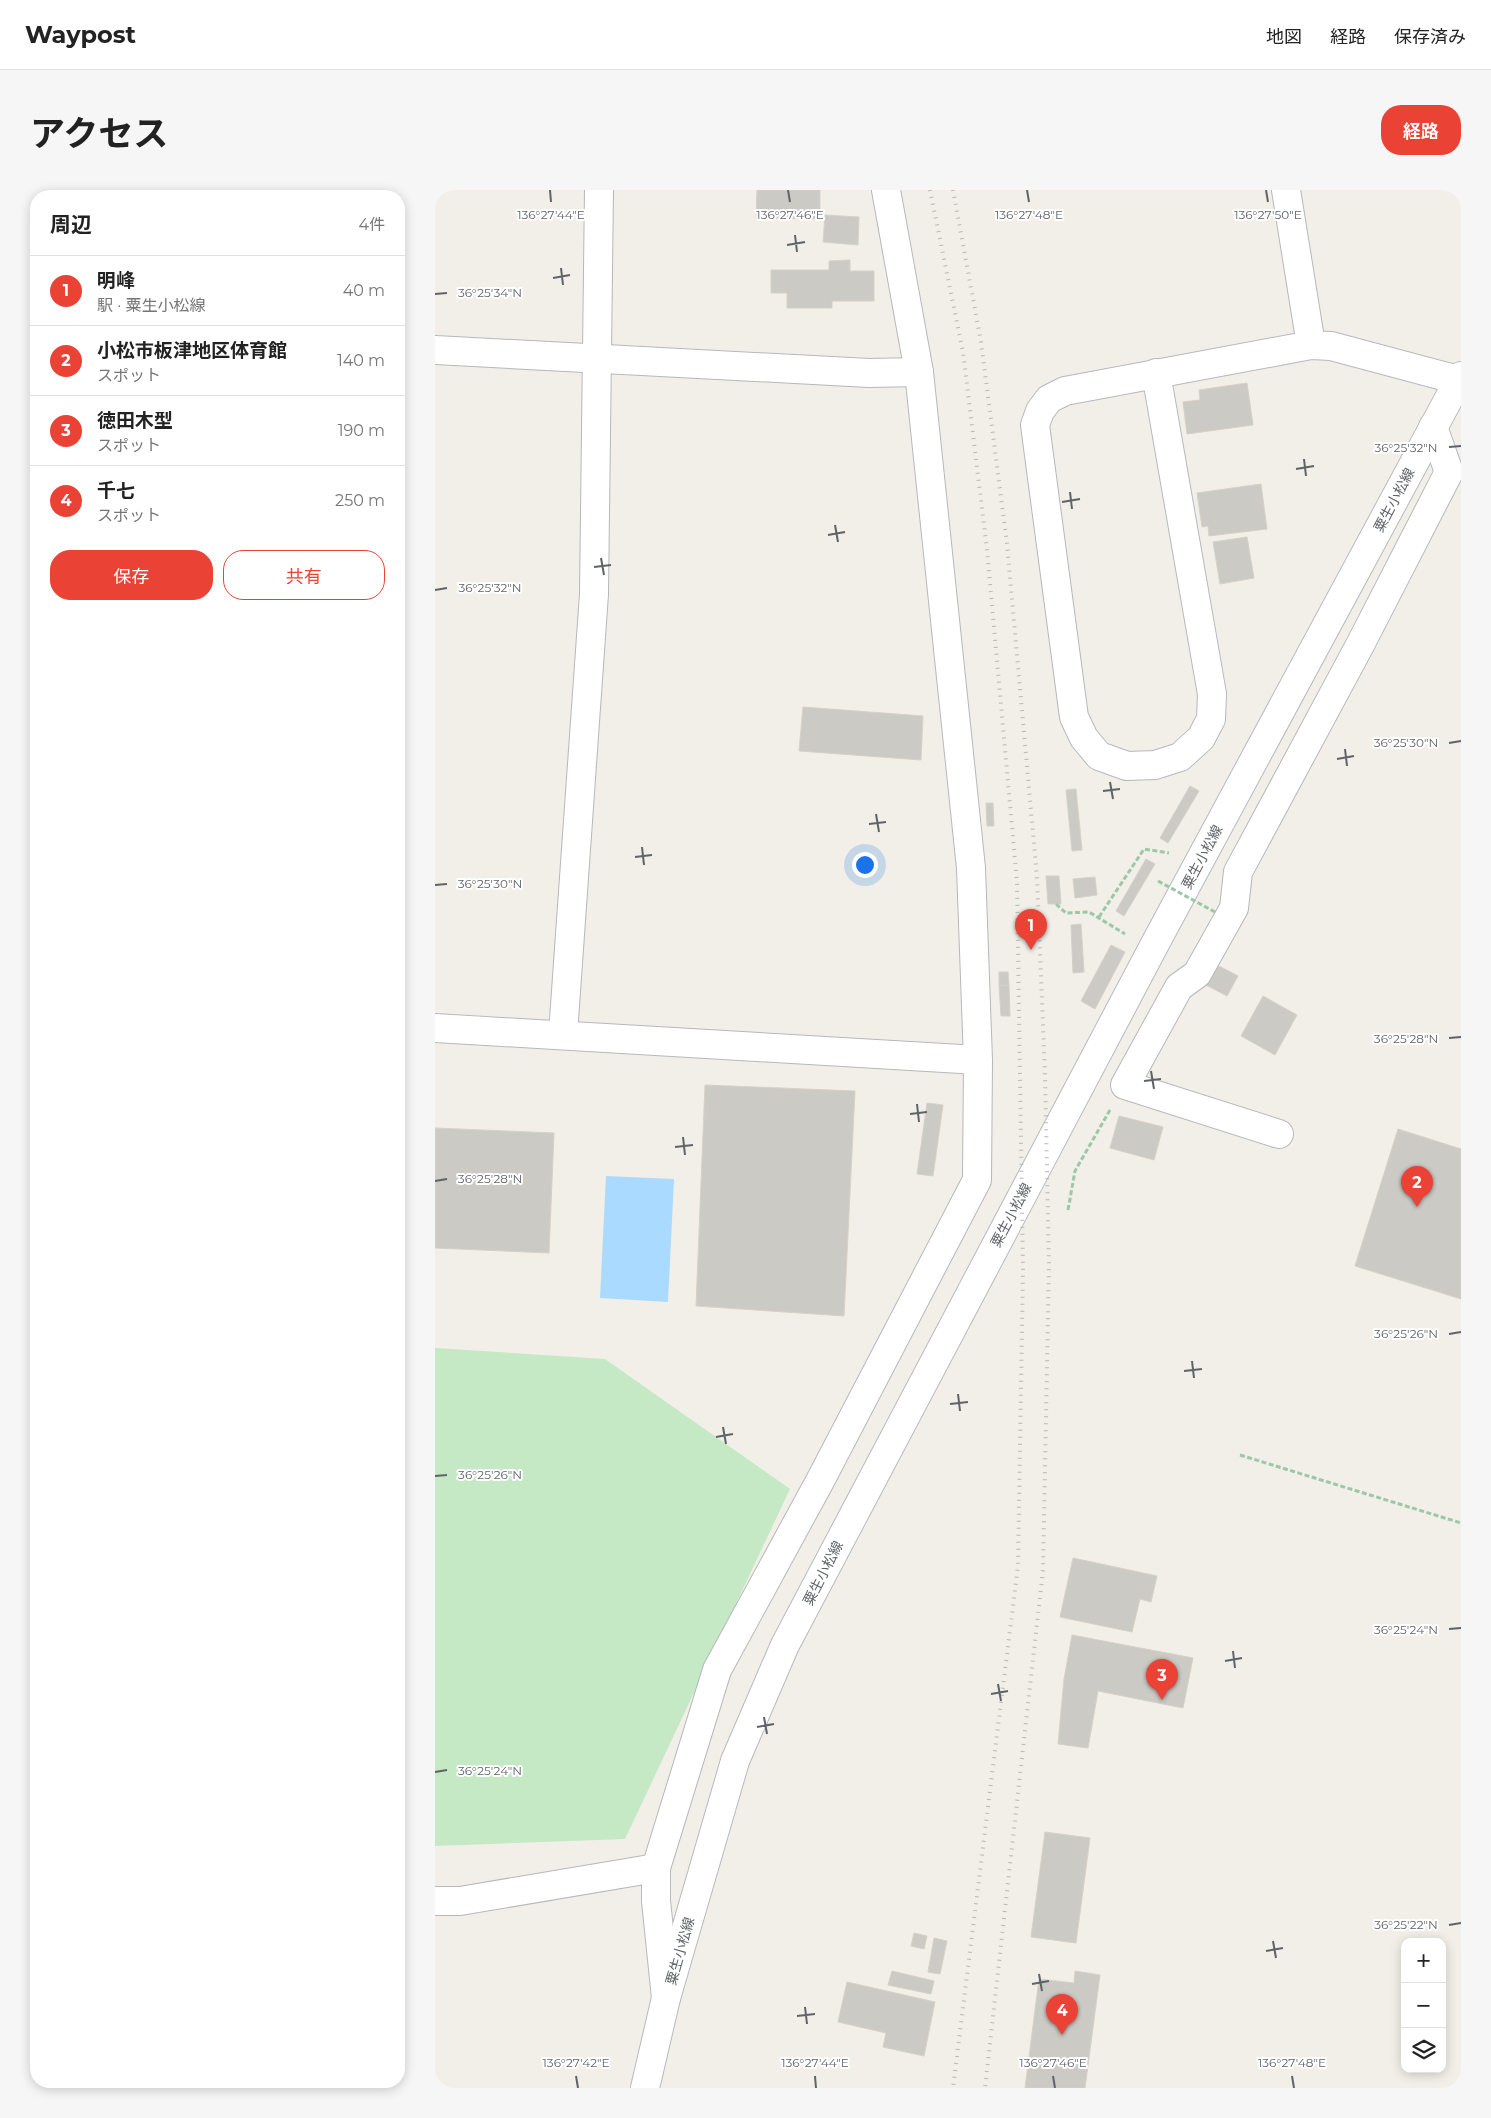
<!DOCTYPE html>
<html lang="ja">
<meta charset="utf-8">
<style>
:root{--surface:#fff;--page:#f6f6f6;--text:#222;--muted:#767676;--line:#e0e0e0;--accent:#ea4335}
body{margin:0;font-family:Montserrat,"Noto Sans JP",sans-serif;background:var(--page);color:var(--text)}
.controls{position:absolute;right:15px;bottom:15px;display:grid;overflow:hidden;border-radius:10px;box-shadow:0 2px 12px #0003}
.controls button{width:45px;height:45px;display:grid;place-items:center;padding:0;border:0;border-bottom:1px solid var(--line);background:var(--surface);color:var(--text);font:25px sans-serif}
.you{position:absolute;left:429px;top:674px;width:18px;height:18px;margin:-12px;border:4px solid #fff;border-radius:50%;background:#1a73e8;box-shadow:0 0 0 8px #1a73e833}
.badge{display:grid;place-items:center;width:32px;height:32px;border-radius:50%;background:var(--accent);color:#fff;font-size:16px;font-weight:700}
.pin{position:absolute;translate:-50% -41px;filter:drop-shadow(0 1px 2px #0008)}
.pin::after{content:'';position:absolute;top:26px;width:18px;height:15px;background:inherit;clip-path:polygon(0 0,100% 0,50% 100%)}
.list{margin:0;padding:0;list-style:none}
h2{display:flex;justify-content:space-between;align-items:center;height:65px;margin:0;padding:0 20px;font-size:21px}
h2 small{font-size:16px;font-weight:400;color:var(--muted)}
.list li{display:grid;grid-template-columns:32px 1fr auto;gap:15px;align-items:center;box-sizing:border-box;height:70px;padding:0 20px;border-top:1px solid var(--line)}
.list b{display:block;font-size:19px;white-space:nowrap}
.list p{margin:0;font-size:16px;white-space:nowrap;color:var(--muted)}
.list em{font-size:16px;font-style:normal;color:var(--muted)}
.actions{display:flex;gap:10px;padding:15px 20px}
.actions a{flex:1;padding:11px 0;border:1px solid var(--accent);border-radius:20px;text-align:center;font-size:18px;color:var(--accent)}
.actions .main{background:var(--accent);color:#fff}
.icon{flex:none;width:28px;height:28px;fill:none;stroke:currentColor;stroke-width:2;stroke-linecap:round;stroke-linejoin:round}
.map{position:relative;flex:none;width:1026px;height:1898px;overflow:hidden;border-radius:20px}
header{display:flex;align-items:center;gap:30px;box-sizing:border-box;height:70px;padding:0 25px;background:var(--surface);border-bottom:1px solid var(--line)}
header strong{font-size:24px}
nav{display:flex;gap:28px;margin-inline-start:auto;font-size:18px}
.intro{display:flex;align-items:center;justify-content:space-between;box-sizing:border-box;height:120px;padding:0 30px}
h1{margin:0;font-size:35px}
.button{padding:12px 22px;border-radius:20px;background:var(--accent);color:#fff;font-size:18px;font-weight:700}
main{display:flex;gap:30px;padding:0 30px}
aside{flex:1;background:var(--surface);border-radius:20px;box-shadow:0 2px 12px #0003}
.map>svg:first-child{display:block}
.green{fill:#c5e8c5}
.water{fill:#aadaff}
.building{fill:#cccac5;stroke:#d6d1c6}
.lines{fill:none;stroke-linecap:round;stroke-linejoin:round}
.minor-casing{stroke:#b5b8bc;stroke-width:30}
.tertiary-casing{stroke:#b5b8bc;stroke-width:30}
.secondary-casing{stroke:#b6babf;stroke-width:30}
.path{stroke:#9cc7a9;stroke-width:3;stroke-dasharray:5 2.5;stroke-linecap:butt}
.minor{stroke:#fff;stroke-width:28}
.tertiary{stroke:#fff;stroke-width:28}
.secondary{stroke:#fff;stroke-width:28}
.rail{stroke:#b6b7b8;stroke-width:4;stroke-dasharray:1 6;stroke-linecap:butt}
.path-bridge{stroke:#9cc7a9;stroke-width:3;stroke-dasharray:5 2.5;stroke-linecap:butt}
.ticks{fill:none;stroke:#5f6368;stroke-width:2}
.labels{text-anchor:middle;stroke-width:4;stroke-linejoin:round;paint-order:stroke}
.street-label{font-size:14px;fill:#5f6368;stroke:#fff}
.ticks-label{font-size:12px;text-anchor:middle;fill:#5f6368;stroke:#fff;stroke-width:4;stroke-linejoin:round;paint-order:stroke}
</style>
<header>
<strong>Waypost</strong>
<nav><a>地図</a><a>経路</a><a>保存済み</a></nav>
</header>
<div class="intro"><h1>アクセス</h1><a class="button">経路</a></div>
<main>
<aside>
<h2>周辺<small>4件</small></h2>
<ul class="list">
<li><span class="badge">1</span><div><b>明峰</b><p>駅 · 粟生小松線</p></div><em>40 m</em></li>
<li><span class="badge">2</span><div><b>小松市板津地区体育館</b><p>スポット</p></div><em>140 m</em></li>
<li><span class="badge">3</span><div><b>徳田木型</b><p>スポット</p></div><em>190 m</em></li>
<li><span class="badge">4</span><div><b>千七</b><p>スポット</p></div><em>250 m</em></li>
</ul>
<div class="actions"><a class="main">保存</a><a>共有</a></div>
</aside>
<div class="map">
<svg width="1026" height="1898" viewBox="0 0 1026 1898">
<rect width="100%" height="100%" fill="#f1efe8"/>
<!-- green -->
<path class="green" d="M0,1158L170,1169L355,1299L190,1649L0,1656Z"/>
<!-- water -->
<path class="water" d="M171,986L239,989L233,1112L165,1108Z"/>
<!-- building -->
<path class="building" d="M322,0H385V29L321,28Z
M390,25L424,27L423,55L388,52Z
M415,70V81H439V111H397V118H352V103H336V80H394V71Z
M812,193L818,235L752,244L748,212L765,210L764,200Z
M826,294L832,339L774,346L773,336L767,337L762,303Z
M812,347L819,388L785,394L778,352Z
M368,517L488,526L486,570L364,561Z
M755,596L764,601L733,653L725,648Z
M641,599L647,660L637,661L631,600Z
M551,613H558L559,636H552Z
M711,669L720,674L689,726L681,721Z
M611,686H624L626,714H613Z
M660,687L662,705L640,708L638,689Z
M646,734L649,782L638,783L636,735Z
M676,755L690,762L660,819L646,811Z
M782,775L803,786L792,806L771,795Z
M564,782H573L574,795L564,796Z
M574,795L575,826H566L564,796Z
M828,806L862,825L840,865L806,846Z
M270,895L420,901L409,1126L261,1116Z
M492,913L508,915L498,986L482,984Z
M684,926L728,937L719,970L675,958Z
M0,938L119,943L114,1063L0,1058Z
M963,939L1026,959V1109L920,1076Z
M638,1368L722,1386L716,1412L705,1409L697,1442L625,1427Z
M637,1445L758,1468L748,1518L663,1501L653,1558L623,1554L629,1489Z
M610,1642L655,1648L641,1753L596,1747Z
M479,1743L492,1746L489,1759L476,1756Z
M499,1748L512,1751L505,1784L493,1782Z
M457,1781L499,1791L496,1804L453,1795Z
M640,1781L665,1785L650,1898H590L604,1789L639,1793Z
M412,1792L500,1812L489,1866L448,1857L451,1843L403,1832Z"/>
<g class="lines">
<!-- minor casing -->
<g class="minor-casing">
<path id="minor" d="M851,0L876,155
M721,183L777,504L776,529L766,548L745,567L720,575L692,576L664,566L649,548L639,527L600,235L605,221L614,209L630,201L876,155L896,156L1023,190
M0,838L543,870
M128,844L159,404L164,0
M844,944L690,895L744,797L762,784L799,718L803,682L925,455L1014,282L998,237
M0,1711H25L221,1678
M231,1808L221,1711V1678L282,1480L385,1291L542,990L543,870L536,678L484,182L451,0"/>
</g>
<!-- tertiary casing -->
<g class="tertiary-casing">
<path id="tertiary" d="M0,160L434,183L484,182"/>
</g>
<!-- secondary casing -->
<g class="secondary-casing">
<path id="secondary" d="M210,1898L231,1808L300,1571L350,1455L722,750L1026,186"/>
</g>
<!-- path -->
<path class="path" d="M621,714L631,723L654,722L690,744
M664,727L709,659L734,663
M633,1020L640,981L675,920
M805,1265L1026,1333"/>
<!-- minor -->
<use href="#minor" class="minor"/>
<!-- tertiary -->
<use href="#tertiary" class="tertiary"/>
<!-- secondary -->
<use href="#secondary" class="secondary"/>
<!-- rail -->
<path class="rail" d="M495,0L528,162L552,360L582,692L588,1080L583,1376L518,1898
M518,0L546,152L572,354L602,687L610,885L614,1075L608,1380L550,1898"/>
<!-- path-bridge -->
<path class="path-bridge" d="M723,691L780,722"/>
</g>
<!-- ticks -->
<path class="ticks" d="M115,0L116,12M353,0L355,12M592,0L594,12M831,0L833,12M360,45L362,62M352,55L370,52M126,78L128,95M118,88L135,85M0,104L12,103M1014,257L1026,256M869,269L871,286M861,279L879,276M635,302L637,319M627,312L645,309M400,335L403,352M393,345L410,342M166,368L169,385M159,377L176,375M0,400L12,398M1014,553L1026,551M910,559L912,576M902,569L919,566M675,592L678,609M668,601L685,599M441,624L444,642M434,634L451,632M207,657L209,675M200,667L217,665M0,695L12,694M1014,848L1026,847M716,881L719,899M709,891L726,889M482,914L484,932M475,924L492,922M248,947L250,965M240,957L258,955M0,991L12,989M1014,1144L1026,1142M757,1171L759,1188M749,1181L767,1179M523,1204L525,1221M515,1214L533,1212M288,1237L291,1254M281,1247L298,1244M0,1286L12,1285M1014,1439L1026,1438M798,1461L800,1478M790,1471L807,1468M563,1494L566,1511M556,1504L573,1501M329,1527L332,1544M322,1537L339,1534M0,1582L12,1580M1014,1735L1026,1733M838,1751L841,1768M831,1761L848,1758M604,1784L607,1801M597,1794L614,1791M370,1817L372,1834M362,1826L380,1824M141,1886L143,1898M380,1886L381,1898M618,1886L620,1898M857,1886L859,1898"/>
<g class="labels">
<!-- street labels -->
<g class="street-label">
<text transform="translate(959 310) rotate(-62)" y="5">粟生小松線</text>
<text transform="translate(767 667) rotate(-62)" y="5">粟生小松線</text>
<text transform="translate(576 1025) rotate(-62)" y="5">粟生小松線</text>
<text transform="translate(388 1383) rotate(-63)" y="5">粟生小松線</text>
<text transform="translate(245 1761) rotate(-74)" y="5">粟生小松線</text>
</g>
</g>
<g class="ticks-label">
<text x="116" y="29">136°27'44"E</text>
<text x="355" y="29">136°27'46"E</text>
<text x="594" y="29">136°27'48"E</text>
<text x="833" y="29">136°27'50"E</text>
<text x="55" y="107">36°25'34"N</text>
<text x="971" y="262">36°25'32"N</text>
<text x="55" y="402">36°25'32"N</text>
<text x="971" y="557">36°25'30"N</text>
<text x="55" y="698">36°25'30"N</text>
<text x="971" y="853">36°25'28"N</text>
<text x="55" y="993">36°25'28"N</text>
<text x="971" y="1148">36°25'26"N</text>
<text x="55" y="1289">36°25'26"N</text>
<text x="971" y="1444">36°25'24"N</text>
<text x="55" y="1585">36°25'24"N</text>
<text x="971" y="1739">36°25'22"N</text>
<text x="141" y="1877">136°27'42"E</text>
<text x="380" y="1877">136°27'44"E</text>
<text x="618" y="1877">136°27'46"E</text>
<text x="857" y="1877">136°27'48"E</text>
</g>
</svg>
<div class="controls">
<button>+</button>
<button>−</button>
<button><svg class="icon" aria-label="layers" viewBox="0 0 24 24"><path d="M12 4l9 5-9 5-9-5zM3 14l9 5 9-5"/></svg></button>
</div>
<div class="you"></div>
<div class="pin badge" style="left:596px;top:760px">1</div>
<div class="pin badge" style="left:982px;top:1017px">2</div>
<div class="pin badge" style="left:727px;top:1510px">3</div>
<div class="pin badge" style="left:627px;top:1845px">4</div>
</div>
</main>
